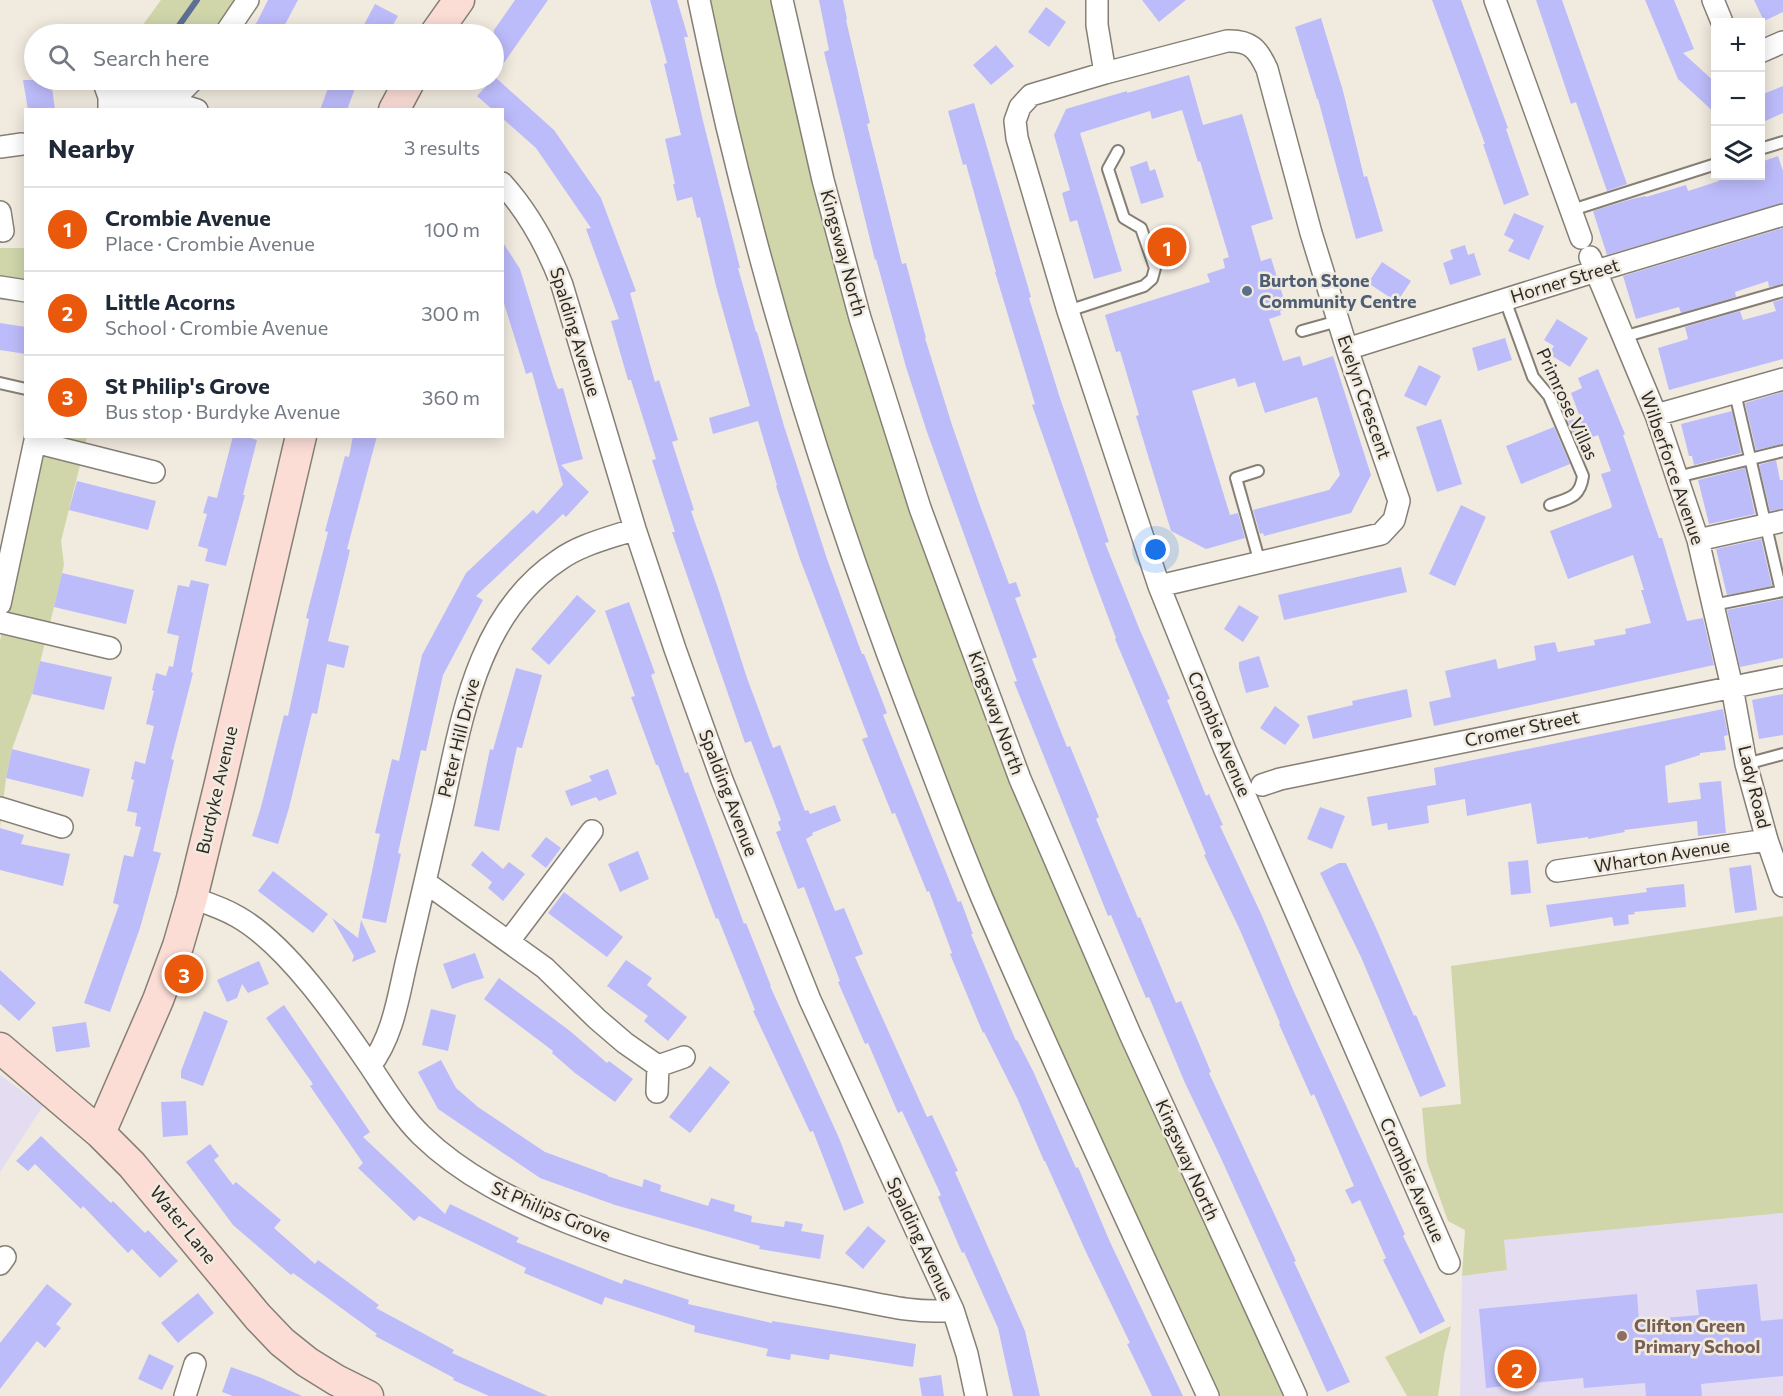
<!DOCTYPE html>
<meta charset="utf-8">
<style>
:root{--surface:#fff;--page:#f2f2f3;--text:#1f2937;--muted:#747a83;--line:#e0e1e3;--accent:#ea580c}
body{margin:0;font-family:Commissioner,sans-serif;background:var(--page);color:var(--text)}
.controls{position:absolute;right:18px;top:18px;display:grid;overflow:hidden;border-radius:0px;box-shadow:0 3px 15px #0003}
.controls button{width:54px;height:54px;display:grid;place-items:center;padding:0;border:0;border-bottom:2px solid var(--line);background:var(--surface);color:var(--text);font:30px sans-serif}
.you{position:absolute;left:1156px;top:550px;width:21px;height:21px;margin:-15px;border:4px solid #fff;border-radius:50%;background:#1a73e8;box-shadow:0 0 0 9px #1a73e833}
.badge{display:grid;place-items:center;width:39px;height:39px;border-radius:50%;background:var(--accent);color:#fff;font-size:20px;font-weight:700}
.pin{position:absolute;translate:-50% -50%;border:3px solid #fff;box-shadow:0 2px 6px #0006}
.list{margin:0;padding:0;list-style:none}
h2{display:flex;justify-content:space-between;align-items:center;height:78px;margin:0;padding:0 24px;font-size:26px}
h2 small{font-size:20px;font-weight:400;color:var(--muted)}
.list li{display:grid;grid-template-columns:39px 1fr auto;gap:18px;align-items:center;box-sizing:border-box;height:84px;padding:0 24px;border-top:2px solid var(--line)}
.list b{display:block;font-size:22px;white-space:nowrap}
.list p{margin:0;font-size:20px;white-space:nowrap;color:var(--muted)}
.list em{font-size:20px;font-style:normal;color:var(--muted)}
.icon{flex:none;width:33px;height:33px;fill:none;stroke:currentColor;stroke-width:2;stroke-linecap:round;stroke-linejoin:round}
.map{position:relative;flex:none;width:1783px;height:1396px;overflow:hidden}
.search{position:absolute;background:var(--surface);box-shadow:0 3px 15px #0003;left:24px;top:24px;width:480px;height:66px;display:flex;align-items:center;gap:15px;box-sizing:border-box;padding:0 21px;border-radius:33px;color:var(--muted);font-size:22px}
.panel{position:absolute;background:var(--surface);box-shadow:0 3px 15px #0003;left:24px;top:108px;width:480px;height:330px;border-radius:0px}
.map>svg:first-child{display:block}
.education{fill:#e4ddf2}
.green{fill:#d0d6aa}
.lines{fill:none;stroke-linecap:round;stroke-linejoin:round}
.stream{stroke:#5d6f94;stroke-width:6}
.building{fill:#bdbcfb}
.lane-casing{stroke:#867f75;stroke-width:14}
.street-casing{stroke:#867f75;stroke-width:24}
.secondary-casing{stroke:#867f75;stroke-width:33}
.lane{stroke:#fff;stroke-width:10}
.street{stroke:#fff;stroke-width:21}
.secondary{stroke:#fbddd6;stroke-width:30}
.service-dot{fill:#5c6f8a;stroke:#f1eadf;stroke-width:2}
.education-dot{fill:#8d6e63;stroke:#f1eadf;stroke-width:2}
.labels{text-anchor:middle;stroke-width:5;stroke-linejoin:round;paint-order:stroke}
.street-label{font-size:18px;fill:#2d2a26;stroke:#f1eadf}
.service-label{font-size:18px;font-weight:bold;fill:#4e5e75;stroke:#f1eadf;text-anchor:start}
.education-label{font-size:18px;font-weight:bold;fill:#785e54;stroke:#f1eadf;text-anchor:start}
</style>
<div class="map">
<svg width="1783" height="1396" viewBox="0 0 1783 1396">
<rect width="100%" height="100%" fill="#f1eadf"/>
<!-- education -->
<path class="education" d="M0,1075L43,1106L0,1172Z
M1783,1213V1396H1460L1462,1276L1507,1270L1504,1240Z"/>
<!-- green -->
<path class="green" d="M161,0H233L235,4L213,34H147L144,33L142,34H95L137,33Z
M708,0H773L851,321L900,482L1008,779L1174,1153L1285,1396H1215L989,895L875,603L763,244Z
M0,248H25V284L0,280Z
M48,437H87L61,541L64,565L54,607L32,694L12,749L6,778L0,828V641L19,549Z
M1783,916V1213L1504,1240L1507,1270L1462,1276L1465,1230L1448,1221L1427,1162L1422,1108L1461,1104L1451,966Z
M1451,1326L1444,1355L1438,1396H1407L1385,1357Z"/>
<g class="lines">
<!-- stream -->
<path class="stream" d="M173,34L197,0"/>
</g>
<!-- building -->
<path class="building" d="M268,0H298L280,34H247L257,22Z
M515,0H548L494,77V30Z
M650,0H677L688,37H684L703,121L740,268H738L756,332H757L784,426L827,559L862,654H864L887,713L883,715L958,902L961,901L973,934H971L1016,1041L1017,1040L1033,1071L1076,1168L1078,1167L1110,1242L1183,1396H1152L1127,1344L1130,1343L1086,1252L1045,1161H1044L1018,1100L984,1032L983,1033L950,954L952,953L929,891L927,892L895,813L892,814L862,739L868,737L800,559L776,486L777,485L758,421L713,434L709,418L750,406L716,286L700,217L697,218L692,197L677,201L673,184H675L665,139L681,135L664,64L667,63Z
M819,0H843L847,19L846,20L870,123L867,124L902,264L906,263L926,338H925L952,425L979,503L1009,584L1016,582L1021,596L1015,598L1037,657L1032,659L1067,747L1070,746L1099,817L1096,819L1138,918L1140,917L1176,1003L1181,1001L1211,1072L1209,1073L1296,1261L1294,1262L1350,1382L1327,1392L1219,1154L1185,1083L1149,997L1146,998L1111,915L1108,916L1014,682L1017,681L927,432L906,367L876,259L875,260L824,52L829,50Z
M1142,0H1186L1159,22Z
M1432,0H1461L1508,128L1506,129L1529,195L1504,205L1483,144H1485Z
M1536,0H1562L1627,184L1607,191L1576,102L1571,104Z
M1645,0H1674L1694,49L1683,53L1716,83V114L1678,79Z
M1754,0H1783V12L1764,21Z
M375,4L398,16L388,34H359Z
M1046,7L1066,22L1049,47L1028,32Z
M1321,18L1343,91L1364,177L1367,176L1383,231L1356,239L1318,99H1317L1295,27Z
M996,45L1014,66L991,85L973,65Z
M1189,75L1203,125L1242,114L1273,219L1251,226L1261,261L1271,258L1287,309L1280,311L1281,315L1269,319L1283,361L1300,356L1303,366L1333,356L1371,475L1351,513L1264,536L1263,533L1260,534L1253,510L1329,490L1340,475L1317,397L1265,413L1255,382L1238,387L1235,378L1192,391L1230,515L1238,513L1245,538L1206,549L1171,531L1136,416L1139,415L1120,351L1116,352L1105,315L1210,282L1207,274L1225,268L1223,259L1229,257L1200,161L1198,162L1182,110L1152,119L1150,111L1080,133L1122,271L1094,279L1077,220L1070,222L1062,193L1070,190L1054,135L1066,109L1127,91V93Z
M495,77L554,130L601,198L636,291L630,293L655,382L659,380L678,440L672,442L694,510L691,511L718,588L747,678L773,748L780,745L805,811L808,810L810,814L835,805L841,821L812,833L813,835L806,839L835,911L844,908L863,954L855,957L927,1117L932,1115L958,1171L955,1172L1025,1331L1040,1396H1013L998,1328L964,1252L962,1253L938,1197L941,1195L902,1111L898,1113L868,1043L865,1044L838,982L840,981L804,887L798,889L776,832L781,830L778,822L781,820L751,741L745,743L672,532H675L652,460L656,459L631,380H628L611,321L619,319L586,229L591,228L536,148L502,118V110H493L477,96Z
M23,80H51L55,110H28Z
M331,80H358L347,110H320Z
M1783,86V113L1761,123V95Z
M974,103L1031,297L1029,298L1059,395L1109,542L1105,543L1139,628L1170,699L1167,700L1206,796L1209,794L1223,825L1220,826L1262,916L1294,992L1405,1234L1403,1236L1445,1321L1420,1334L1383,1260L1386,1258L1360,1200L1352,1204L1345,1190L1354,1186L1314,1094L1311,1096L1279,1024L1280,1023L1239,928L1204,855L1206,854L1115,639L1116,638L1092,574L1032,405L1035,404L995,272H996L966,164L963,165L948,111Z
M1778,156L1783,171V203L1607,255L1593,211L1632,199L1645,196L1646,197L1686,185L1688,191L1719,181L1717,176H1761V162Z
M1147,161L1150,171L1155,169L1164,197L1141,204L1130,167Z
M1514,213L1544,226L1529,260L1508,251L1514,240L1504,235Z
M1783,228V284L1769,287L1768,281L1735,292L1736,297L1681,313L1679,307L1636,319L1623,276Z
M502,241L520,269L554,379L558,389L563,388L583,459L561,465L589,492L566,517L563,514L476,596L483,600L443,675L426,751L421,750L398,853L401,854L386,923L362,918L380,834L375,833L392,759L399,761L422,655L466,573L533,510L537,514L563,485L532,372L526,374L502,297Z
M1465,245L1468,255L1474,253L1481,275L1450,285L1443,263L1453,259L1450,250Z
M1382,262L1411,281L1397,302L1368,283Z
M1783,299V359L1669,390L1658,348L1688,339L1685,327L1740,311L1743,320L1776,311L1773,302Z
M1557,319L1588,338L1570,367L1549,354L1554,346L1544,340Z
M0,323L26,327V354L0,350Z
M1505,338L1512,360L1478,371L1472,348Z
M1419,365L1441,376L1426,406L1404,396Z
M1598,369L1625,434L1623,435L1659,538H1662L1687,621L1703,618L1714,665L1434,726L1429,702L1451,697L1445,671L1496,659L1498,669L1536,660L1534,646L1555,642L1558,652L1595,645L1594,640L1626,634L1625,629L1651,623L1641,590H1644L1633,555L1568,579L1550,531L1611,508L1612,506L1601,474L1611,471L1598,435L1577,443L1568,421L1580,417L1571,393L1582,388L1578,378Z
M1783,392V444L1756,450L1745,403Z
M1732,411L1741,453L1694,465L1692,456H1689L1681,424Z
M1441,419L1462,484L1437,492L1416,427Z
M1554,427L1570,464L1521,484L1506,446Z
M233,436H244L257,440L243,495H245L226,566L205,561L208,549L198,546L207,514L203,513L208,496L217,498Z
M353,436H377L347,549L350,550L328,641L349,646L344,668L327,664L317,714L312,713L289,808L278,844L252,836L261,807L284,715L288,716L309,619L306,618L328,532L325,531L345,456L349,457Z
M1776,460L1780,480H1783V509L1770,511L1759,465Z
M1745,468L1755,514L1709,524L1698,480Z
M77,481L156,501L148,530L69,510Z
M1461,505L1486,517L1455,586L1429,574Z
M1761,539L1772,586L1727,595L1716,549Z
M1401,567L1407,592L1284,620L1278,595Z
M62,573L134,590L126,624L54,607Z
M191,580L209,584L191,672L193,673L171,759L174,760L153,851L161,853L140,928L110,1012L84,1003L119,905L113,903L124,855L133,857L141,827L135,826L137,813L127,811L134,780L131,779L135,761L145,764L154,726L146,724L154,691L152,690L156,673L166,676L169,666L173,667L179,636L167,633L178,585L189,587Z
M577,595L596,611L549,665L531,649Z
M1783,599V658L1740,667L1727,610Z
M629,602L655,673L651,675L685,773L688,772L744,924L746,923L771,986H770L839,1138L864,1203L844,1211L813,1131L810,1132L753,1011L755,1010L718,918L716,919L658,765H656L631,697L635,696L605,611Z
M1239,605L1259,617L1243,642L1224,629Z
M1259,656L1269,687L1246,693L1239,668V662Z
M40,661L112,677L104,710L32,694Z
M516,668L542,675L522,748L517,747L499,831L474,826L490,749L493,750Z
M1407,689L1412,717L1313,739L1307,716L1353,705L1352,701Z
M1783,694V735L1759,739L1752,700Z
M1275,706L1300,725L1285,745L1260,728Z
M1723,709L1728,735L1724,736L1726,750L1700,753V755L1665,766L1668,803L1701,799L1699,783L1721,781L1726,833L1698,836L1697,821L1624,830L1625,832L1588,839V837L1537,844L1531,803L1467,816L1465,799L1427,806L1429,823L1388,830L1387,823L1372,826L1367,797L1436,785L1434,768Z
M12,749L90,769L83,797L6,778Z
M608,769L617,794L599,801L596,797L571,806L565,791L592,781L589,776Z
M1320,807L1345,816L1332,849L1307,839Z
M0,828L24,835L21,844L70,854L63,886L0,870Z
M546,837L561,848L546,868L531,856Z
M482,851L503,869L509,862L525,874L503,901L488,888L492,882L471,865Z
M638,851L649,879L620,892L608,864Z
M1528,860L1531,893L1511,895L1508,862Z
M1339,863H1346L1376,928L1414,1016L1416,1015L1446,1086L1420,1097L1361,957L1320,873Z
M1751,865L1757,910L1735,913L1729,868Z
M273,871L328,914L313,933L258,891Z
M1684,884L1686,907L1634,912L1635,914L1628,915L1629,924L1614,926L1612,917L1550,927L1546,905L1647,892L1646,888Z
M564,892L623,937L607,957L548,913Z
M332,918L358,938L361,920L376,952L352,962L354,956Z
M475,953L484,978L464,984L452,989L443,964Z
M626,960L652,978L647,985L687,1017L668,1041L644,1021L648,1016L607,986Z
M259,961L269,984L248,993L242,984L237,998L227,1002L217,980Z
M0,970L36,1003L19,1021L0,1004Z
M499,978L570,1031L607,1063L609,1061L633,1079L615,1102L575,1073L552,1053L553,1051L484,999Z
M284,1005L370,1132L363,1137L445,1214L450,1204L519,1238L516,1242L622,1284L624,1279L689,1300L688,1304L772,1323V1321L916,1344L913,1367L830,1354L829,1360L791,1354L790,1360L766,1356L768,1349L694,1332L695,1326L605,1297L602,1305L524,1273L526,1268L419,1216L414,1221L358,1168L363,1163L310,1086L313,1084L266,1018Z
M431,1009L456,1015L448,1051L422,1045Z
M204,1011L228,1021L203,1086L181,1078V1071Z
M86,1022L90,1047L56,1052L52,1027Z
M441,1060L456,1088L478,1107L545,1152L608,1175L607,1176L642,1187L644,1179L661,1185L660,1191L708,1206L711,1198L735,1205L734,1211L752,1216L751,1222L784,1227L785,1221L803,1224L801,1231L824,1235L820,1259L759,1249L760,1246L615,1205L540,1178L438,1109L418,1072Z
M710,1066L730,1082L690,1133L669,1117Z
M186,1101L188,1135L163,1137L161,1102Z
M41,1136L111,1203L113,1201L145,1233L148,1230L178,1261L160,1278L132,1249L128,1253L83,1206L81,1209L35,1164L28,1171L16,1161Z
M210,1144L219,1156L214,1160L233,1185L236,1182L281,1220L274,1228L315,1264L318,1260L379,1305L376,1308L454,1350L452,1353L548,1396H489L453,1380L454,1378L375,1336L377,1334L293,1273L291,1275L233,1225L186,1162Z
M868,1226L886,1241L863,1269L845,1253Z
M47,1284L72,1304L56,1324L61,1328L45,1348L37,1341L0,1389V1343Z
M1757,1284L1761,1321L1783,1319V1376L1701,1384L1702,1396H1646L1645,1383L1584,1388L1583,1378L1486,1388L1479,1309L1637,1294L1639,1320L1699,1315L1696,1290Z
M198,1293L214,1313L178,1343L161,1323Z
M149,1354L174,1366L162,1390L138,1379Z
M231,1367L259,1377L302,1396H233L222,1392Z
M941,1375L944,1396H922L919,1378Z"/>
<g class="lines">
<!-- lane casing -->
<g class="lane-casing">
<path id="lane" d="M1760,149L1783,142
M1572,210L1716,164
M1505,300L1533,377L1549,396L1583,476C1580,498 1569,498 1550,505
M1068,311L1144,286L1152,279L1155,268L1141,228L1124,218L1108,169L1118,151
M1302,331L1338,321
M1623,337L1783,291
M0,383L26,389
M1735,393L1781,591
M1258,471L1236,478L1260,563
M1677,477L1783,451
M1713,605L1783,591
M1746,764L1783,754"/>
</g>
<!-- street casing -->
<g class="street-casing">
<path id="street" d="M699,0C748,240 819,474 906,703C931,768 955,834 982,898C1054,1066 1132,1231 1208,1396
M782,0L823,180L860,318L920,508L1020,779L1130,1034L1296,1396
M1097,0V25L1105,73
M1495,0L1581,238
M1713,0L1722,22
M225,34L248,0
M1760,52L1783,42
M103,80L109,97V110
M109,97L170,99L178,95L193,80
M174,97L184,106L197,110
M0,147L22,144
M502,183C529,213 548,248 562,285L635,529L675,649L722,780L810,1000L953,1310L967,1354L976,1396
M0,212L3,231
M1590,257L1656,415L1698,540L1732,687L1746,764L1767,840L1783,886
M0,287L26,291
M1347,349L1596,271L1783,215
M1656,415L1783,379
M35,442L154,472
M1698,540L1783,521
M1159,586L1381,534L1394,520L1399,501L1347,349L1311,233L1267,69C1258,49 1250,40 1227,41L1105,73L1031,95L1020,107L1015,121L1017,138L1068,311L1159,586L1225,750L1449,1263
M0,604L36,436
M0,622L110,648
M1262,785L1280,779L1783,677
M0,808L62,827
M1557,871L1767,840
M425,882L545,968L597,1019L625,1043L658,1066
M192,898C207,903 223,908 238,917C287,945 338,1019 370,1066C386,1090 401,1115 421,1135C463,1176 515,1201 569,1223C654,1257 742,1278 832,1295C871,1302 913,1315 953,1310
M509,941L592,831
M370,1066C395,1034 399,990 409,951C420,902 432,853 443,804C462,717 478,614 559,560C581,544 610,538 635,529
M657,1092L658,1066L684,1057
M0,1264L5,1257
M185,1396L195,1364"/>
</g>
<!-- secondary casing -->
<g class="secondary-casing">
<path id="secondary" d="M435,34L459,0
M394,110L410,80
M0,1048L100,1133L132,1165L258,1317L282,1342L307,1362L336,1380L368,1396
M100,1133L158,1000L178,946L192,898L220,783L301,436"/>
</g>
<!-- lane -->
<use href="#lane" class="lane"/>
<!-- street -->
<use href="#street" class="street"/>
<!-- secondary -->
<use href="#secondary" class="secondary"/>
</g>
<!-- markers -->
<circle class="service-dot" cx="1247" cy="291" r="6"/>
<circle class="education-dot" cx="1622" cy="1336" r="6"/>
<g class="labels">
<!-- street labels -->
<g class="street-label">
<text transform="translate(843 253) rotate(75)" y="6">Kingsway North</text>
<text transform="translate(1565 281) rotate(-17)" y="6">Horner Street</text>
<text transform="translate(575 332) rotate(73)" y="6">Spalding Avenue</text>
<text transform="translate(1364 397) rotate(71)" y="6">Evelyn Crescent</text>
<text transform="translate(1567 404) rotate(65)" y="6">Primrose Villas</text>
<text transform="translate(1672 468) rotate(71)" y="6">Wilberforce Avenue</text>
<text transform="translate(996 713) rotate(70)" y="6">Kingsway North</text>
<text transform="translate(1522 729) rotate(-12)" y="6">Cromer Street</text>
<text transform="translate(1219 734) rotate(67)" y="6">Crombie Avenue</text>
<text transform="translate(459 738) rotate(-76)" y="6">Peter Hill Drive</text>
<text transform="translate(1754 787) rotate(76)" y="6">Lady Road</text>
<text transform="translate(217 790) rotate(-77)" y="6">Burdyke Avenue</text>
<text transform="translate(728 793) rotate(69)" y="6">Spalding Avenue</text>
<text transform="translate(1662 856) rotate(-9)" y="6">Wharton Avenue</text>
<text transform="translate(1187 1160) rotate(66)" y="6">Kingsway North</text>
<text transform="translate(1412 1180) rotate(66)" y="6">Crombie Avenue</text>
<text transform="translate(551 1212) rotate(23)" y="6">St Philips Grove</text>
<text transform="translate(183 1225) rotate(51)" y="6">Water Lane</text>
<text transform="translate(920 1239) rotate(65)" y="6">Spalding Avenue</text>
</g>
<!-- service labels -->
<g class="service-label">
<text x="1259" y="287">Burton Stone<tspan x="1259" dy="21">Community Centre</tspan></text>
</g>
<!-- education labels -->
<g class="education-label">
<text x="1634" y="1332">Clifton Green<tspan x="1634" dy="21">Primary School</tspan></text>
</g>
</g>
</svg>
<div class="controls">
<button>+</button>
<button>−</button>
<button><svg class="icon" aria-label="layers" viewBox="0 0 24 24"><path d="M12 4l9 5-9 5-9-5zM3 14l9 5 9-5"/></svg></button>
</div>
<div class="you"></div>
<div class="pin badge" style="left:1167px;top:247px">1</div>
<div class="pin badge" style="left:1517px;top:1369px">2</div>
<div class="pin badge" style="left:184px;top:974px">3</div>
<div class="search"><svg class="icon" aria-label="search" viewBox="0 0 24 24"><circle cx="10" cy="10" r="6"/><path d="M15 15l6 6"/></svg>Search here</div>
<section class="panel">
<h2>Nearby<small>3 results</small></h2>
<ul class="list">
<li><span class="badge">1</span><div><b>Crombie Avenue</b><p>Place · Crombie Avenue</p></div><em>100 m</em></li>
<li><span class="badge">2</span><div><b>Little Acorns</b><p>School · Crombie Avenue</p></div><em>300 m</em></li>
<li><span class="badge">3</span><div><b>St Philip's Grove</b><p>Bus stop · Burdyke Avenue</p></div><em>360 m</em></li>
</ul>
</section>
</div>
